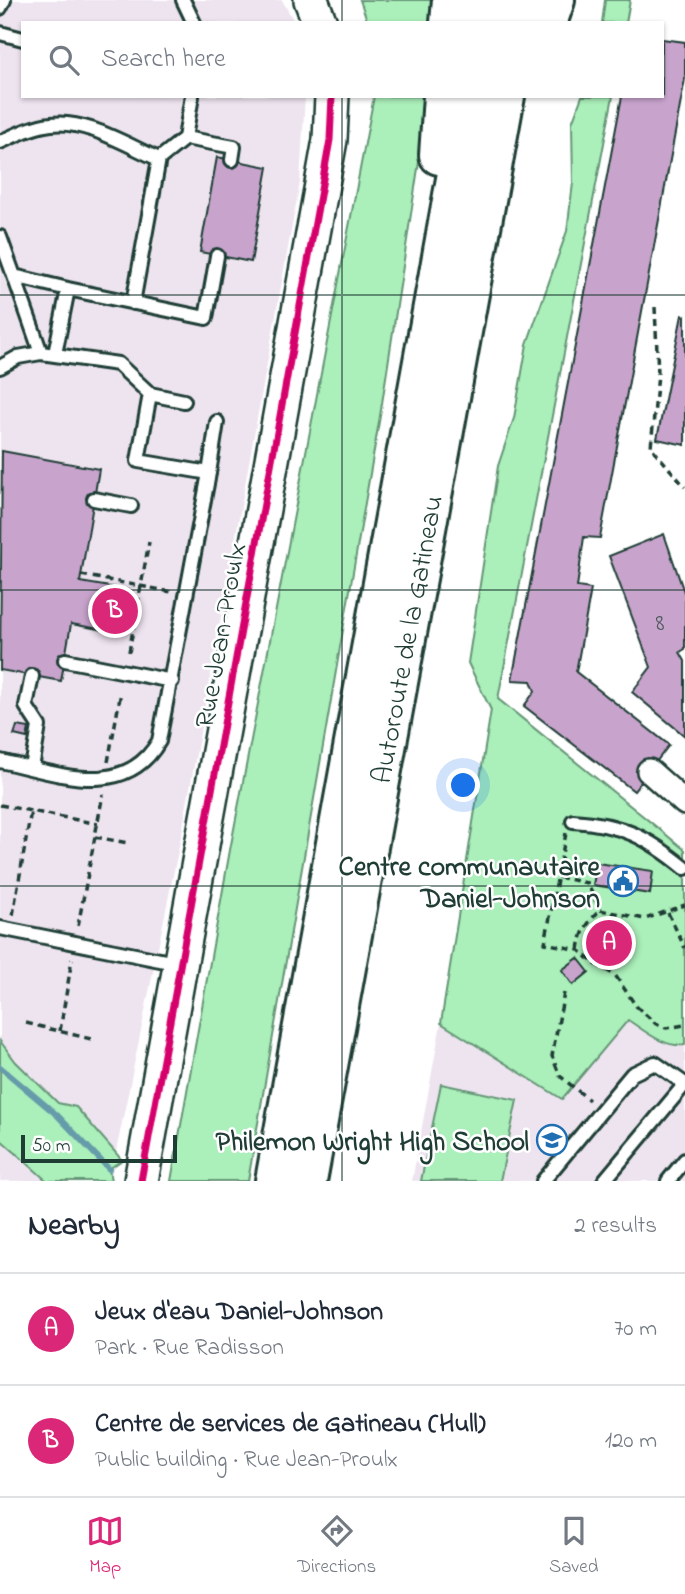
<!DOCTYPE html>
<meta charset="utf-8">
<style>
:root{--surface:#fff;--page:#f2f2f3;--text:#1f2937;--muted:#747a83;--line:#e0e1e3;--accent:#db2777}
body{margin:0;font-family:"Indie Flower",sans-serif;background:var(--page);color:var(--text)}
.scale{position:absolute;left:21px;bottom:18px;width:156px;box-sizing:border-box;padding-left:7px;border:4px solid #1f3d34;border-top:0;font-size:19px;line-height:24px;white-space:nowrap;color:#1f3d34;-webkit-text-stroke:5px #fff;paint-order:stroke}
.you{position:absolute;left:464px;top:786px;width:24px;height:24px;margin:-18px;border:5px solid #fff;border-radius:50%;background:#1a73e8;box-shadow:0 0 0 10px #1a73e833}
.badge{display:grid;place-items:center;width:46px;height:46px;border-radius:50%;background:var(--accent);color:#fff;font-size:23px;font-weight:700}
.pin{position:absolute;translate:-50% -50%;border:4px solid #fff;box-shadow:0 2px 7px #0006}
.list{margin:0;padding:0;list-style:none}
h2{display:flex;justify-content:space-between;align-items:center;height:91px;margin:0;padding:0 28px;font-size:30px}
h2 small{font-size:23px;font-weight:400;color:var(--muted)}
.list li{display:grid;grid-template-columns:46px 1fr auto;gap:21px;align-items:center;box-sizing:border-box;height:112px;padding:0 28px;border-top:2px solid var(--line)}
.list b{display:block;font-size:26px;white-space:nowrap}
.list p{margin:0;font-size:23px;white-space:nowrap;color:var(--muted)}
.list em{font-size:23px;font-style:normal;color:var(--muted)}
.icon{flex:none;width:38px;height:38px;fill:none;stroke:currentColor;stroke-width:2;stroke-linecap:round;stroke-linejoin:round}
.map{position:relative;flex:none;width:685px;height:1181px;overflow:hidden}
.search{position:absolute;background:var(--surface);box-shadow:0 2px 5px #0004;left:21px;right:21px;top:21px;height:77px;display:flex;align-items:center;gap:18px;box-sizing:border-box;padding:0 24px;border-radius:0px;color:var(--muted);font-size:26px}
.sheet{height:315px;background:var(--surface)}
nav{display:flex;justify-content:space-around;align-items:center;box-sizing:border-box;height:98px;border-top:2px solid var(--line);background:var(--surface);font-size:19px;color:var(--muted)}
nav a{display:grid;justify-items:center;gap:4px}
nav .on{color:var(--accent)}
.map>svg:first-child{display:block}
.built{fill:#eee4f0}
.green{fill:#abefba;stroke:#659677;stroke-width:2}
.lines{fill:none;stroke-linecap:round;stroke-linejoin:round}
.stream{stroke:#669caa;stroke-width:6}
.building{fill:#c8a4cd;stroke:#1f3d34;stroke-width:2}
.lane-casing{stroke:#1f3d34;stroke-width:18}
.street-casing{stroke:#1f3d34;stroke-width:28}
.secondary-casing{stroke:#1f3d34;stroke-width:38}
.highway-casing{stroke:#1f3d34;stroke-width:44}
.path{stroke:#1f3d34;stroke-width:3.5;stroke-dasharray:7 5;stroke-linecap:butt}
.lane{stroke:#fff;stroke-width:12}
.street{stroke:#fff;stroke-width:23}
.secondary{stroke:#fff;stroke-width:33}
.highway{stroke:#fff;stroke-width:38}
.cycleway-casing{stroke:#fff;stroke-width:11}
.cycleway{stroke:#d6006c;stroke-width:7}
.grid{fill:none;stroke:#1f3d34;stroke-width:2;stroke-opacity:0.55}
.labels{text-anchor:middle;stroke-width:5;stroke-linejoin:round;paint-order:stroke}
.number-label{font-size:24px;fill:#49575a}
.street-label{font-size:28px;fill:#1f3d34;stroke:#fff}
.poi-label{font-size:28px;font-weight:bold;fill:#1f3d34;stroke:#fff;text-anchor:end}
</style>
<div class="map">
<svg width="685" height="1181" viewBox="0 0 685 1181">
<rect width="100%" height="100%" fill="#fff"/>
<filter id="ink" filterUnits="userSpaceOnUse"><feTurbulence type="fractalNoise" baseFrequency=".0143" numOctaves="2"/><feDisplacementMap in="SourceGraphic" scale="14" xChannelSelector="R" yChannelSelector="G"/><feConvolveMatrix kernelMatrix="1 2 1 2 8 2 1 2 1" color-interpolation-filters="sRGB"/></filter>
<g filter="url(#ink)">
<!-- built -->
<path class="built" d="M0,0H282L295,23H23V96H305L300,182L182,832L110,1181H0Z
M628,1019L662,1041L685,1045V1181H412L441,1023L562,1098Z"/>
<!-- green -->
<path class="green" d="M360,0H436L434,23H368Z
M605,0H630L626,23H602Z
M374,96H427L424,129L381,410L248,1181H171L230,850Z
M582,96H613L498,699L685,850V1045C664,1048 645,1031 628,1020L562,1099L441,1023L491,710L468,663L498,466L514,418L527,344L567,231L573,183L572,123Z
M0,1041L16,1062L58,1103L76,1107L122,1160L109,1169L111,1181H47L0,1139Z
M441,1084L517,1100L500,1181H421Z"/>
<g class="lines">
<!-- stream -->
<path class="stream" d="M0,1067L57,1115L109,1169"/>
</g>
<!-- building -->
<path class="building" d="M662,39L685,42V79L600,538L584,537L577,587L591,589L576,672L669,745L634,791L524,706L535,691L531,681L512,680L622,96H662Z
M217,157L268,167L251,262L200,252Z
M682,315L685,316V445L657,439Z
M2,451L99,469L80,582L128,590L121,633L71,624L61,681L0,670Z
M664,534L685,595V649L680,652L685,661V736L632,692L651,667L609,556Z
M17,726L29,728L27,738L14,735Z
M597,863L653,871L650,894L593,885Z
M578,958L589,972L573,985L562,970Z"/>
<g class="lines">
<!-- lane casing -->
<g class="lane-casing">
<path id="lane" d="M183,0L194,23
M0,8L4,0
M0,33L23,39
M185,138L192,96
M0,142C16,135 33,126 51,124C86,119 128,146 159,159
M0,237L14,276L68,289
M14,276L41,353
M133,303L159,159L185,138L234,147L232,160
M55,354L68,289L206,318L217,256
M0,367L18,357L41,353L118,364L150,394L184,401
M209,473L217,422
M94,499L131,506
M65,660L172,681
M32,676L26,706L39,726L32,768
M0,761C54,772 124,802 159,741L209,473L138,461L150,394
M573,821C622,824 647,837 685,868
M0,928L180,964
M543,1181L632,1074L655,1063L685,1084
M604,1181L685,1084
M668,1181L685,1160"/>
</g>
<!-- street casing -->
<g class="street-casing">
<path id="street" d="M649,771L685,803"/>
</g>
<!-- secondary casing -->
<g class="secondary-casing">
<path id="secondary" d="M311,0L320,23
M141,1181L317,212L330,140L332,96"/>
</g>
<!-- highway casing -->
<g class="highway-casing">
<g id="highway">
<path d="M450,23L452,0"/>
<path d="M485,23L489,0"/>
<path d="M518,23L522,0"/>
<path d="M547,23L555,0"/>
<path d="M439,155L443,96"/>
<path d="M275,1181L471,96"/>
<path id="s1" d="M307,1181L505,96"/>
</g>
</g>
<!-- path -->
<path class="path" d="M655,307L658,374L651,447L685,487
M81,575L172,592
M124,613L135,615
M129,652L149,542
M108,762L121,692
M0,805L98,824
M566,833L545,943L579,950L595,964L615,975L636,1006L656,1024L666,1028L685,1025
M95,837L128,843
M558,877L587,883L600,910
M600,910L645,919L685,905
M668,913L685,948
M13,915L31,811
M78,926L103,794
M579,950C581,932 587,923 600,910
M564,993L552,1056L560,1076L589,1100
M26,1023L91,1039
M60,1031L72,959"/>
<!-- lane -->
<use href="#lane" class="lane"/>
<!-- street -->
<use href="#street" class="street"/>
<!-- secondary -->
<use href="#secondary" class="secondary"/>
<!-- highway -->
<use href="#highway" class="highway"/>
<!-- cycleway casing -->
<g class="cycleway-casing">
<path id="cycleway" d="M141,1181L317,212L330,140L332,96"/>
</g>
<!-- cycleway -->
<use href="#cycleway" class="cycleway"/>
</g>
</g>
<!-- grid -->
<path class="grid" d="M342,0V23M342,96V1181M0,295H685M0,590H685M0,886H685"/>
<!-- icons -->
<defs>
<g id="civic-ring" transform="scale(1.575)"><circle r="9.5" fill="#fff" stroke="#1f6fb2" stroke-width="1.5"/><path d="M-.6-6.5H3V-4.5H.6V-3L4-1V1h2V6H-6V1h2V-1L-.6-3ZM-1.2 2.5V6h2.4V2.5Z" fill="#1f6fb2"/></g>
<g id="school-ring" transform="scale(1.575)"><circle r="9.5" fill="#fff" stroke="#1f6fb2" stroke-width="1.5"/><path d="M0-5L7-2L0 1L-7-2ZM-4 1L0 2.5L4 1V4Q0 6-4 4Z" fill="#1f6fb2"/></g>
</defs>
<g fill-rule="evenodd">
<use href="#civic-ring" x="623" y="881"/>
<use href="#school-ring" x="552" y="1140"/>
</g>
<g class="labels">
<!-- number labels -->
<g class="number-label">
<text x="660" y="630">8</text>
</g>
<!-- street labels -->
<g class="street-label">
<text transform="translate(219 635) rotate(-80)" y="10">Rue Jean-Proulx</text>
<text dy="10" stroke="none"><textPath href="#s1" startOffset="551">Autoroute de la Gatineau</textPath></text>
</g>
<!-- poi labels -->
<g class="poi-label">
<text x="600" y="875">Centre communautaire<tspan x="600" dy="32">Daniel-Johnson</tspan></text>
<text x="529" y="1150">Philemon Wright High School</text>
</g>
</g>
</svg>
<div class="scale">50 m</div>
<div class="you"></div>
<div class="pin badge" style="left:609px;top:943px">A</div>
<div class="pin badge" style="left:115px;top:611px">B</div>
<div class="search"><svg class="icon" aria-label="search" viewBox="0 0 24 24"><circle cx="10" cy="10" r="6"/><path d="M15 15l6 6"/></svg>Search here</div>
</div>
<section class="sheet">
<h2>Nearby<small>2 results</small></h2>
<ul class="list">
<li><span class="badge">A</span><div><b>Jeux d'eau Daniel-Johnson</b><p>Park · Rue Radisson</p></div><em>70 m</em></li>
<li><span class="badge">B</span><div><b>Centre de services de Gatineau (Hull)</b><p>Public building · Rue Jean-Proulx</p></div><em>120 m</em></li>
</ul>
</section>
<nav>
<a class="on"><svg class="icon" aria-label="map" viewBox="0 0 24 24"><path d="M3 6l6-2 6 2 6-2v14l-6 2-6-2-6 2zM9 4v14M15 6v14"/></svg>Map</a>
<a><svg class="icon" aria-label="directions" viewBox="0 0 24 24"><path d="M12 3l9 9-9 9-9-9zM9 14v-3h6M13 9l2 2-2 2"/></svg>Directions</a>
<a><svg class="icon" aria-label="saved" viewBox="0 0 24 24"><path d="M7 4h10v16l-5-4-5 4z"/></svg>Saved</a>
</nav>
